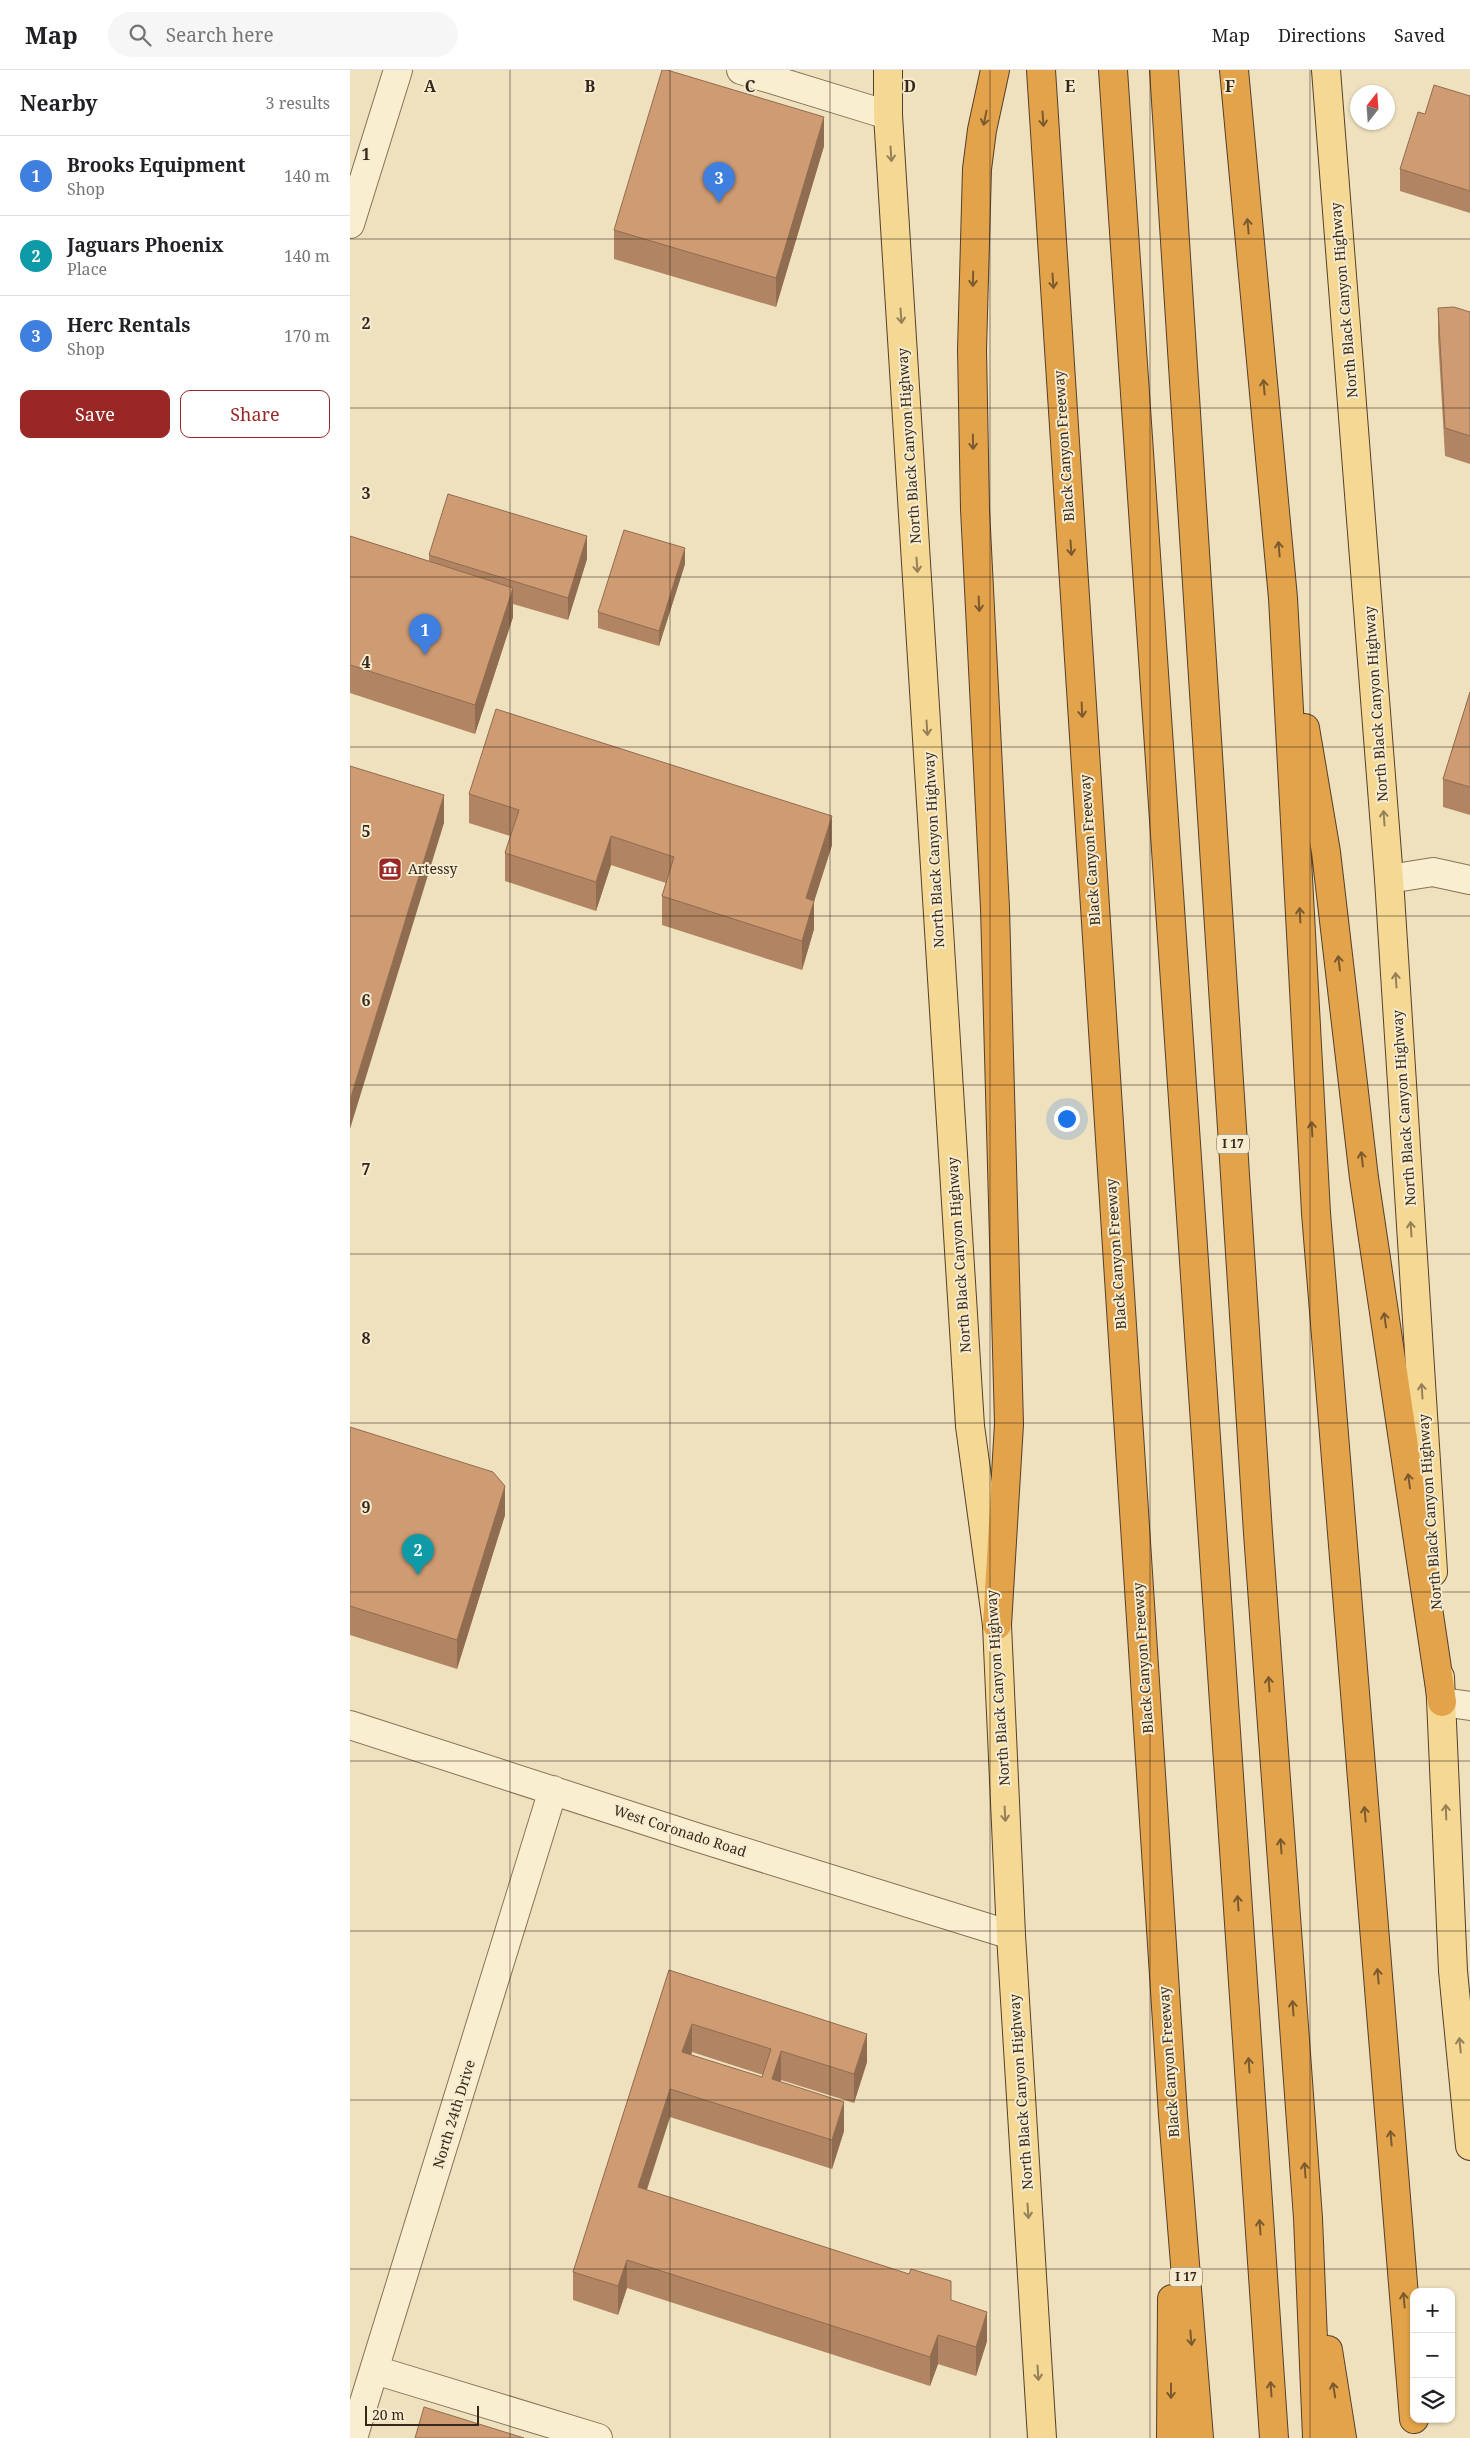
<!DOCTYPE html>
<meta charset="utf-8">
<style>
:root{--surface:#fff;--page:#f6f6f6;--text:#202124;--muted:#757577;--line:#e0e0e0;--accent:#982725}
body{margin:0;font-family:"Noto Serif",serif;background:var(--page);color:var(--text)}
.controls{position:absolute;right:15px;bottom:15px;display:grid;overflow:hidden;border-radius:10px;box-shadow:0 1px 4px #0004}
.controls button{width:45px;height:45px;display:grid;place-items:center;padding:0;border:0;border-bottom:1px solid var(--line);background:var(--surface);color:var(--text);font:25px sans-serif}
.compass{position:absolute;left:1000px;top:15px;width:45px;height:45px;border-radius:50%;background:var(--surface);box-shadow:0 1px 4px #0004;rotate:17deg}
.scale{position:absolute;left:15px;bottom:12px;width:114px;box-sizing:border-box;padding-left:5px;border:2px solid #36291c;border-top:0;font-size:14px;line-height:18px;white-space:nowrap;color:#36291c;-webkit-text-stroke:4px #f6ebce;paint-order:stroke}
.you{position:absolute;left:716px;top:1048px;width:18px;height:18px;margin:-12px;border:4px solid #fff;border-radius:50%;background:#1a73e8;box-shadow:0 0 0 8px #1a73e833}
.badge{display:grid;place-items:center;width:32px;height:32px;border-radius:50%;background:var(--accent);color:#fff;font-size:16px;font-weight:700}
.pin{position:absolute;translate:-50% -41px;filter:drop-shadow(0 1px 2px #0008)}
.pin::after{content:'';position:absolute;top:26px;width:18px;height:15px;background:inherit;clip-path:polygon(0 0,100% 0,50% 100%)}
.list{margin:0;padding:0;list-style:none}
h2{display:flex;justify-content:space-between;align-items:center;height:65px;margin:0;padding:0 20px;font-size:21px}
h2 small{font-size:16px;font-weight:400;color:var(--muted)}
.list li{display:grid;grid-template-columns:32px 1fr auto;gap:15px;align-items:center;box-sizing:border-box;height:80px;padding:0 20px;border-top:1px solid var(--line)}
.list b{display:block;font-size:19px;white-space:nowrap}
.list p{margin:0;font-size:16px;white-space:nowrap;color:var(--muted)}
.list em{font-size:16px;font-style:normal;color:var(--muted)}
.actions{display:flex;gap:10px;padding:15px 20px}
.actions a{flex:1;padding:11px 0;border:1px solid var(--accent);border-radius:10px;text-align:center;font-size:18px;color:var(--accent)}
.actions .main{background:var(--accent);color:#fff}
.icon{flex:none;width:28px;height:28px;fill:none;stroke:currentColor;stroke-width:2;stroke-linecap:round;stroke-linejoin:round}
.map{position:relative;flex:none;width:1120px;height:2368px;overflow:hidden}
header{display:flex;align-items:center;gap:30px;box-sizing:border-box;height:70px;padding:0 25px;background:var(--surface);border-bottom:1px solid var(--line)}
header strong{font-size:24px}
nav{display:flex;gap:28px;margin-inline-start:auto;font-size:18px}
.search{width:350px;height:45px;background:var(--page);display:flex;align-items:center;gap:12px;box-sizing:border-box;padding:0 18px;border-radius:28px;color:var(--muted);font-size:19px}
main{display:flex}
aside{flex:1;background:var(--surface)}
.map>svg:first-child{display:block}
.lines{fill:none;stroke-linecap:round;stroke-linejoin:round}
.minor-casing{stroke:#877256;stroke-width:30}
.major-casing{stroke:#553f2b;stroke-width:30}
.highway-casing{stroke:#553f2b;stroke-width:30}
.minor{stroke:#faeed1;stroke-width:28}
.major{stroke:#f4d894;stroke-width:28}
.highway{stroke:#e2a34b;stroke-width:28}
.wall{fill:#b18563;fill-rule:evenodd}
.shaded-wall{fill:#906c50}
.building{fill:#ce9b73;stroke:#906c50;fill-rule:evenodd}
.oneway{stroke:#7b5a2f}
.oneway2{stroke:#958058}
.grid{fill:none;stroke:#36291c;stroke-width:1;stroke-opacity:0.55}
.labels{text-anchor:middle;stroke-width:4;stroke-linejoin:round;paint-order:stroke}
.shield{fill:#f6ebce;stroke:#706351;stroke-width:1}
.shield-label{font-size:12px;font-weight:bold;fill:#36291c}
.street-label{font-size:14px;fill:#36291c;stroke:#f6ebce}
.poi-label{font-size:14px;fill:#36291c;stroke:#f6ebce;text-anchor:start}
.grid-label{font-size:16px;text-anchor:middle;font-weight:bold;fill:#36291c;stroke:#f6ebce;stroke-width:4;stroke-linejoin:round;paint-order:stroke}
</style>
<header>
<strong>Map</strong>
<div class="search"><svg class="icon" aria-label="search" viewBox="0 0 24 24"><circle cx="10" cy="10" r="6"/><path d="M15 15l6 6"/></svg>Search here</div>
<nav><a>Map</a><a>Directions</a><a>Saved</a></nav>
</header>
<main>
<aside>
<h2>Nearby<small>3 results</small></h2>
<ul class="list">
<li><span class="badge" style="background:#3f7fe0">1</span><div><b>Brooks Equipment</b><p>Shop</p></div><em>140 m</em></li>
<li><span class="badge" style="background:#0f9aa8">2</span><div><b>Jaguars Phoenix</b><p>Place</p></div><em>140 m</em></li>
<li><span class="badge" style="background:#3f7fe0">3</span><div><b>Herc Rentals</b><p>Shop</p></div><em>170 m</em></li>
</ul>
<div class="actions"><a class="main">Save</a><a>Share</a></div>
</aside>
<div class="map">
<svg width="1120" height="2368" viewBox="0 0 1120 2368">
<rect width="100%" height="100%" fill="#efe1be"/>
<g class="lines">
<!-- minor casing -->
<g class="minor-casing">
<path id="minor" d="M391,0L538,45
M0,154L48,0
M1039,809L1083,802L1120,810
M1092,1632L1120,1636
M0,1655L349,1768L661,1865
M25,2300L248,2368
M3,2368L203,1720"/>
</g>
<!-- major casing -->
<g class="major-casing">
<path id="major" d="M538,0V45L620,1356L647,1555L661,1865L692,2368
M976,0L1039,809L1083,1502
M1090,1607L1103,1901L1120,2076"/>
</g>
<!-- highway casing -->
<g class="highway-casing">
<path id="highway" d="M645,0L632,60L627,99L622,280L625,439L645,838L659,1354L647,1555
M691,0L823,2045L849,2368
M763,0L924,2368
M814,0L908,1463L958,2148L967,2368
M884,0L933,528L966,1143L1064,2349
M955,658L976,782L1014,1108L1092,1632
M978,2280L992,2368
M821,2368L822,2229"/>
</g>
<!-- minor -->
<use href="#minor" class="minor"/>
<!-- major -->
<use href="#major" class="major"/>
<!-- highway -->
<use href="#highway" class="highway"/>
</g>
<!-- wall -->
<path class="wall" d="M1120,26V143L1050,121V99L1075,44Z
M474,76L426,237L264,189V160Z
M1088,238L1120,242V394L1095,386L1088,267Z
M0,466L79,491V485L237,489L218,550L163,534V547L125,664L0,623Z
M335,494L309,576L248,558V542Z
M1120,622V745L1093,737V709Z
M119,724L482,775L464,831V859L452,900L312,855V826L316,813L261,795L246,841L155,811V783L160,766L119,753Z
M0,1357L155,1445L107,1599L0,1565Z
M319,1900L517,1992L504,2033L431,2010L430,2012L494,2061L482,2099L320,2047L297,2120L601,2230L637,2271L626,2306L588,2294L580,2316L277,2218L268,2245L223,2230V2202ZM342,1982L413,2005L412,2007L341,1985Z"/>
<!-- shaded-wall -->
<path class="shaded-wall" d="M474,47V76L426,237V208Z
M237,466V489L218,550V528Z
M335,478V494L309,576V561Z
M163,518V547L125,664V635Z
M94,725V753L0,1059V1030Z
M482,746V775L456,857V828Z
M261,766V795L246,841V812Z
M464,831V859L452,900V871Z
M155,1416V1445L107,1599V1570Z
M342,1954V1982L332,2011V1982Z
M517,1964V1992L504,2033V2004Z
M431,1981V2010L422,2038V2009Z
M320,2019V2047L288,2146V2117Z
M494,2032V2061L482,2099V2070Z
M277,2190V2218L268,2245V2216Z
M637,2242V2271L626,2306V2277Z
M588,2265V2294L580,2316V2287Z"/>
<!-- building -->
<path class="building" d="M312,0H317L474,47L426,208L264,160Z
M1084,15L1120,26V121L1050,99L1068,42L1075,44Z
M1104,237L1120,242V366L1095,358L1088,238Z
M98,424L237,466L218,528L79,485Z
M274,460L335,478L309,561L248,542Z
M0,466L163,518L125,635L0,595Z
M1120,622V717L1093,709Z
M146,639L482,746L456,828L464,831L452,871L312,826L324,787L261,766L246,812L155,783L169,740L119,724Z
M0,696L94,725L0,1030Z
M0,1357L143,1402L155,1416L107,1570L0,1536Z
M319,1900L517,1964L504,2004L431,1981L422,2009L494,2032L482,2070L320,2019L288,2117L559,2204L561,2199L601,2211V2230L637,2242L626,2277L588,2265L580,2287L277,2190L268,2216L223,2202ZM342,1954L421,1979L412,2007L332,1982Z
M74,2337L174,2368H65Z"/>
<!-- one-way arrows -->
<defs><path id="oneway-shaft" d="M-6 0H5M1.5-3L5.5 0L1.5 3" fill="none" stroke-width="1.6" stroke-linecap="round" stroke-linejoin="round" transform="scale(1.25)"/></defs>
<g class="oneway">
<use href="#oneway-shaft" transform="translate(635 48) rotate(102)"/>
<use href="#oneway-shaft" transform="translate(693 49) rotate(86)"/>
<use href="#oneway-shaft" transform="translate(898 156) rotate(-95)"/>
<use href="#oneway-shaft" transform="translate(623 209) rotate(91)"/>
<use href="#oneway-shaft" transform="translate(703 211) rotate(86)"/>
<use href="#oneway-shaft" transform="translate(914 317) rotate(-95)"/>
<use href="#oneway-shaft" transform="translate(623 372) rotate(89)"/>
<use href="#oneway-shaft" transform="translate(721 478) rotate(86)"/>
<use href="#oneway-shaft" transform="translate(929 479) rotate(-95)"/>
<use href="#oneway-shaft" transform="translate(629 534) rotate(87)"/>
<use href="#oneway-shaft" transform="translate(732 640) rotate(87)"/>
<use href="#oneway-shaft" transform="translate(950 845) rotate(-93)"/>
<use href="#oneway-shaft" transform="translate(989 893) rotate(-97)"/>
<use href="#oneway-shaft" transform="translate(962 1059) rotate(-93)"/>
<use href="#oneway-shaft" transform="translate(1012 1089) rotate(-97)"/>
<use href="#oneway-shaft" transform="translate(1035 1250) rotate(-98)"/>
<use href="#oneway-shaft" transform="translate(1059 1411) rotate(-98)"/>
<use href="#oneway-shaft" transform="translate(919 1614) rotate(-94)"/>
<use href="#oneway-shaft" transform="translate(1015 1744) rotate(-95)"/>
<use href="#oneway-shaft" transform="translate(931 1776) rotate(-94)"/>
<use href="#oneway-shaft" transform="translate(888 1833) rotate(-94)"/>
<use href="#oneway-shaft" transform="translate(1028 1906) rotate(-95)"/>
<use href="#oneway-shaft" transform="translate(943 1938) rotate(-94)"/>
<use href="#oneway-shaft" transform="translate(899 1995) rotate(-94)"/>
<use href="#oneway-shaft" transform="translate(1041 2068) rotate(-95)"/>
<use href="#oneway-shaft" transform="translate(955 2100) rotate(-94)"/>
<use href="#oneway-shaft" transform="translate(910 2157) rotate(-94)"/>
<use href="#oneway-shaft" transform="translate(1054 2230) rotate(-95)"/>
<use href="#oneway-shaft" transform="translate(841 2268) rotate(85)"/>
<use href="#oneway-shaft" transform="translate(921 2319) rotate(-94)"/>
<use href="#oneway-shaft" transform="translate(984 2320) rotate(-99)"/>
<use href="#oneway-shaft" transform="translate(821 2321) rotate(90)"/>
</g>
<g class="oneway2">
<use href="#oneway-shaft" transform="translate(541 84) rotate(86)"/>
<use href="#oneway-shaft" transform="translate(551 246) rotate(86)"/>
<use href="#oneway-shaft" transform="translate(567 495) rotate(86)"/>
<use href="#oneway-shaft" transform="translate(577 658) rotate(86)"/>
<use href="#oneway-shaft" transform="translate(1034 748) rotate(-94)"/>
<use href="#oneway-shaft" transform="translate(1046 910) rotate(-94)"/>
<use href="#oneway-shaft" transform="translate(1061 1159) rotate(-94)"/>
<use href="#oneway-shaft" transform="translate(1072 1321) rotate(-94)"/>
<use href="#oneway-shaft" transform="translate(1096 1742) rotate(-92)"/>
<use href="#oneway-shaft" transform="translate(655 1744) rotate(87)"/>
<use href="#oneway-shaft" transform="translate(1110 1975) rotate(-96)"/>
<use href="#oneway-shaft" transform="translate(678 2141) rotate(86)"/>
<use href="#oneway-shaft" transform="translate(688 2303) rotate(86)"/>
</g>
<!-- grid -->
<path class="grid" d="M160,0V2368M320,0V2368M480,0V2368M640,0V2368M800,0V2368M960,0V2368M0,169H1120M0,338H1120M0,507H1120M0,677H1120M0,846H1120M0,1015H1120M0,1184H1120M0,1353H1120M0,1522H1120M0,1691H1120M0,1861H1120M0,2030H1120M0,2199H1120"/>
<!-- icons -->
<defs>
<g id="museum-square" transform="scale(1.25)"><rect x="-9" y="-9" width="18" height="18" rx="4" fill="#982725" stroke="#f6ebce"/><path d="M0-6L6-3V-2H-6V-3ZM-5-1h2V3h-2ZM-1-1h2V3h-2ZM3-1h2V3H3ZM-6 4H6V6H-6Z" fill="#fff"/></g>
</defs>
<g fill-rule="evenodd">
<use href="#museum-square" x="40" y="799"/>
</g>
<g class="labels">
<!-- shield labels -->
<g class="shield">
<rect x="867" y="1064.5" width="32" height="19" rx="4"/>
<rect x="820" y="2197.5" width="32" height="19" rx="4"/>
</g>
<g class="shield-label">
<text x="883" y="1078">I 17</text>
<text x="836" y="2211">I 17</text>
</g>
<!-- street labels -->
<g class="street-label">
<text transform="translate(994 230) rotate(-95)" y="5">North Black Canyon Highway</text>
<text transform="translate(559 376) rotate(-94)" y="5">North Black Canyon Highway</text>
<text transform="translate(714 376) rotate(-94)" y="5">Black Canyon Freeway</text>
<text transform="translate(1026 634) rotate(-94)" y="5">North Black Canyon Highway</text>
<text transform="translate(584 780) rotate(-93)" y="5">North Black Canyon Highway</text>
<text transform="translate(740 780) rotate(-94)" y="5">Black Canyon Freeway</text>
<text transform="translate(1054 1038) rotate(-94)" y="5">North Black Canyon Highway</text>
<text transform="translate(766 1184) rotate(-94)" y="5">Black Canyon Freeway</text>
<text transform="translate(609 1185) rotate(-94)" y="5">North Black Canyon Highway</text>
<text transform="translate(1080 1442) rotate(-94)" y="5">North Black Canyon Highway</text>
<text transform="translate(793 1588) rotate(-94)" y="5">Black Canyon Freeway</text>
<text transform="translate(648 1618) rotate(-94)" y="5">North Black Canyon Highway</text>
<text transform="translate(330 1761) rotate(18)" y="5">West Coronado Road</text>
<text transform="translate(819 1992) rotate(-94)" y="5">Black Canyon Freeway</text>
<text transform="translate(671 2022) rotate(-94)" y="5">North Black Canyon Highway</text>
<text transform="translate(104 2044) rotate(-73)" y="5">North 24th Drive</text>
</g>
<!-- poi labels -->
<g class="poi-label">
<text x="58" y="804">Artessy</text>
</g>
</g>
<g class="grid-label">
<text x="80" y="22">A</text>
<text x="240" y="22">B</text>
<text x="400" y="22">C</text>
<text x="560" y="22">D</text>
<text x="720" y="22">E</text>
<text x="880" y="22">F</text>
<text x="16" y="90">1</text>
<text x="16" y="259">2</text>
<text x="16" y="429">3</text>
<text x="16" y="598">4</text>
<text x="16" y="767">5</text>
<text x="16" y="936">6</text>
<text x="16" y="1105">7</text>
<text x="16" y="1274">8</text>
<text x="16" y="1443">9</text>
</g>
</svg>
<div class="controls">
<button>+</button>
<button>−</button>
<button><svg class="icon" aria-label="layers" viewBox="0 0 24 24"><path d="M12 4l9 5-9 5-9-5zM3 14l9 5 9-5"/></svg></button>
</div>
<svg class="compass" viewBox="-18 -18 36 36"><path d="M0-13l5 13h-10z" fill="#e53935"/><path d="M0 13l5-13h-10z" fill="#757577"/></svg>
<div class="scale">20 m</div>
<div class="you"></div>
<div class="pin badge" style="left:75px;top:585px;background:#3f7fe0">1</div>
<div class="pin badge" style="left:68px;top:1505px;background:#0f9aa8">2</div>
<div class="pin badge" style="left:369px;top:133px;background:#3f7fe0">3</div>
</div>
</main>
